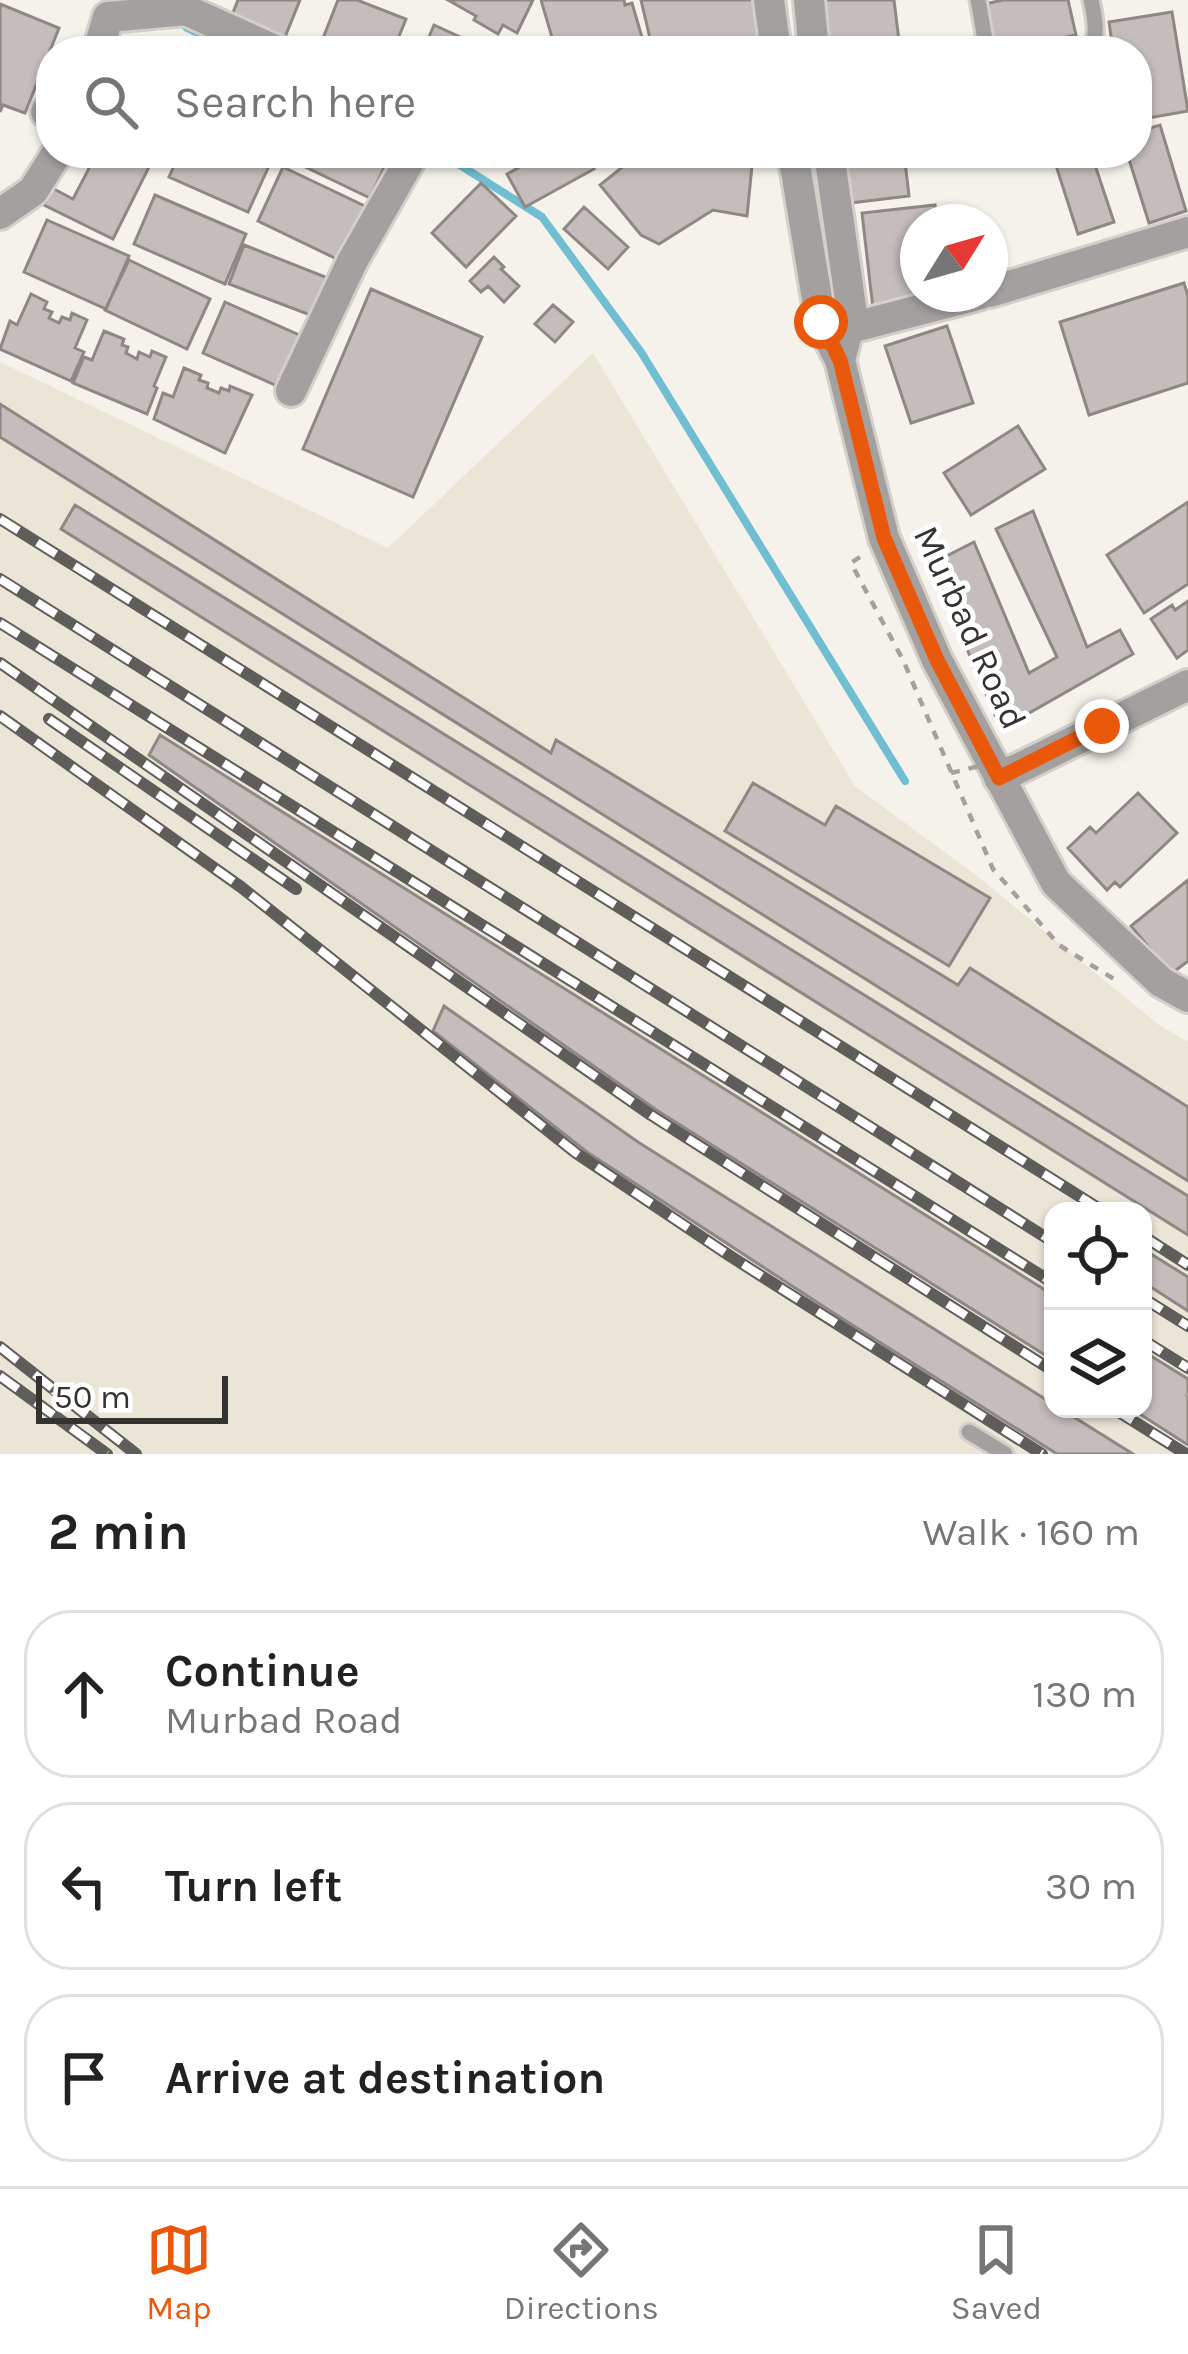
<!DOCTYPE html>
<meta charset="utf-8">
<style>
:root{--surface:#fff;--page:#f2f2f2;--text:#222;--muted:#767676;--line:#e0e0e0;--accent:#ea580c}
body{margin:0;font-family:Karla,sans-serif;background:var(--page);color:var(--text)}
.controls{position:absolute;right:36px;bottom:36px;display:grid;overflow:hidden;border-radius:24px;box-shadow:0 3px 9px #0004}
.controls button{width:108px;height:108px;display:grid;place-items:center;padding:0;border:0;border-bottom:3px solid var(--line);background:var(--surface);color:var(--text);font:60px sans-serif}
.compass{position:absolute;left:900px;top:204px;width:108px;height:108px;border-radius:50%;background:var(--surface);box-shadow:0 3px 9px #0004;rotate:53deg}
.scale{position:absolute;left:36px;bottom:30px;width:192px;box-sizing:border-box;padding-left:12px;border:6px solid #343330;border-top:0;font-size:33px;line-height:42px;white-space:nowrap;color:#343330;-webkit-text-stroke:9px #fff;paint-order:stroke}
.stop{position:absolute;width:36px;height:36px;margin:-27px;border:9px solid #ea580c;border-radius:50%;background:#fff}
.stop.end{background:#ea580c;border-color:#fff;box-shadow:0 3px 12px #0008}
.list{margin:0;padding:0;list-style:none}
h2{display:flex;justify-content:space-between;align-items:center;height:156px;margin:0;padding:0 48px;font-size:51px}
h2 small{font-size:39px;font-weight:400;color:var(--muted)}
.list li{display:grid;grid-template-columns:78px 1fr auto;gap:36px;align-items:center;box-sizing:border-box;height:168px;margin:0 24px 24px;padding:0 24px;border:3px solid var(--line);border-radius:48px}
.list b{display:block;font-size:45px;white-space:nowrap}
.list p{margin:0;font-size:39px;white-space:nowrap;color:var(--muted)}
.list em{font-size:39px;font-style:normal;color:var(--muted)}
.icon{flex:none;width:66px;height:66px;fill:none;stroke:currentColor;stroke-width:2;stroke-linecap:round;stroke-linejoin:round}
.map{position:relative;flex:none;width:1188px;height:1454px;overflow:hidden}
.search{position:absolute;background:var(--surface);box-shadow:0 3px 9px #0004;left:36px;right:36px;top:36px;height:132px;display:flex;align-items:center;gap:30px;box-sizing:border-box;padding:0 42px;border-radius:48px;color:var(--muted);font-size:45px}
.sheet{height:732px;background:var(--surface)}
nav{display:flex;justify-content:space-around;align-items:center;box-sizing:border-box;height:168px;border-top:3px solid var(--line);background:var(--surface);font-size:33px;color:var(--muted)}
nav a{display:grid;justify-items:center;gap:6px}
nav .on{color:var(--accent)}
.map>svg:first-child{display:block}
.built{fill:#ebe5d7;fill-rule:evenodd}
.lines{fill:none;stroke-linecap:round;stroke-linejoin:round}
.stream{stroke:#71bed3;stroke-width:8}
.building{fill:#c5bdbb;stroke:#8e8784;stroke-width:3}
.service-casing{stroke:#d2d0c9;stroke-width:21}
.minor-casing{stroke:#d2d0c9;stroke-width:36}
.tertiary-casing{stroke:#d2d0c9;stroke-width:36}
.path{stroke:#a3a19c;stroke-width:4.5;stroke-dasharray:9 9;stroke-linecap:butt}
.service{stroke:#a4a09f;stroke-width:15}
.minor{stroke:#a4a09f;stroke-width:30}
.tertiary{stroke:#a4a09f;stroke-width:30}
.rail-casing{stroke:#5f5d59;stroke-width:12}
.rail{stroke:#fff;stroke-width:8;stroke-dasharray:22;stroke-linecap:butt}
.path-bridge{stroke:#a3a19c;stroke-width:4.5;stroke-dasharray:9 9;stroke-linecap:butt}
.route{stroke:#ea580c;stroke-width:15}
.labels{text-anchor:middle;stroke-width:10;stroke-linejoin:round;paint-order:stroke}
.street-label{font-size:36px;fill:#343330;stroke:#fff}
</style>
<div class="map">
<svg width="1188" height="1454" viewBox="0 0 1188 1454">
<rect width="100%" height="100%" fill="#f5f2eb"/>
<!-- built -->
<path class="built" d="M593,353L855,786L977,876L1159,1025L1188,1042V1454H0V362L388,548ZM1053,1211H1143V1409H1053Z"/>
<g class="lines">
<!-- stream -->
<path class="stream" d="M180,20L187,28L236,51
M441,153L542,217L641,352L905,781"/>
</g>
<!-- building -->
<path class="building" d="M238,0H300L285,37L232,15Z
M338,0H357L406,19L393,51H318Z
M448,0H533L517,33L503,25L498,34L474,20L476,16Z
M541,0H624L625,5L632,3L646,51H556Z
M641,0H758L768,45L743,51H653Z
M822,0H894L900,49L938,45V51H829Z
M1003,0H1068L1076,35L996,51L985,4Z
M0,4L59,28L25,113L3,105L0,112Z
M1172,12L1188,111L1137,120V51H1113L1109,22Z
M434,25L471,42L467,51H423Z
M1160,125L1186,211L1149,223L1127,153H1137V132Z
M97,153H156L113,239L44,205L52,188L73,199Z
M180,153H234L268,168L248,212L169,177Z
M295,153H391L370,198L291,160Z
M545,153H585L594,169L525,207L507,174Z
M640,153L753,156L747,216L713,210L659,244L641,235L600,185Z
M843,153H904L909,196L850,203Z
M1052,153H1091L1114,222L1078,234Z
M283,167L371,209L345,263L258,221Z
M481,183L516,216L466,267L432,233Z
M155,195L246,234L225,284L134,244Z
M935,205L937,222H918V294H945L873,309L862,213Z
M584,207L628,247L608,269L564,229Z
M47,220L129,256L106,309L24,272Z
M244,245L328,278L313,316L229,284Z
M494,257L504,267L501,269L519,286L504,302L488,286L481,292L470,281Z
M129,260L210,299L187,349L105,310Z
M1184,283L1188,296V383L1089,415L1060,322Z
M371,289L482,337L413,497L303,449Z
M31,294L47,302L44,309L52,312L49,318L59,323L62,317L70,320L72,313L87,320L75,348L84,352L71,381L0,349L10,321L17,325Z
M225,302L306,338L284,389L203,353Z
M553,305L573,322L555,342L535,324Z
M947,326L973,403L911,423L885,346Z
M104,331L124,339L122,345L128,347L126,353L137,359L139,352L150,357L152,351L166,357L154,386L157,388L147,414L73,383L84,357L92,360Z
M184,368L201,375L199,380L208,383L207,388L219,393L221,388L229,391L230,386L252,395L225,453L154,419L163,393L173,397Z
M0,404L551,753L556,740L958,985L970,968L1188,1107V1181L0,437Z
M1018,426L1045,469L971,515L944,473Z
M1188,502V584L1144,613L1107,555Z
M75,505L1188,1196V1235L61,529Z
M1033,511L1087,647L1120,630L1133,654L1001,729L931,564L974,542L1029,673L1057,657L996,529Z
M1188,601V650L1177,658L1151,619L1172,605L1175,610Z
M160,735L1053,1295V1360L658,1111L149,755Z
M753,783L825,825L836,806L990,898L949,966L725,831Z
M1138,793L1177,833L1120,887L1115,882L1107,890L1068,848L1090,827L1096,833Z
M1188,880V961L1171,974L1131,926Z
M444,1006L638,1142L1053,1404V1409H1061L1133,1454H1057L835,1314L587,1152L433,1031Z
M1143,1249L1188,1277V1311L1143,1282Z
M1143,1351L1188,1379V1445L1132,1409H1143Z"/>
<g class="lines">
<!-- service casing -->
<g class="service-casing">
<path id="service" d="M978,0L987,51
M1091,0C1095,17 1098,34 1091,51
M969,1432L1005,1454"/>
</g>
<!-- minor casing -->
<g class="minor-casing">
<path id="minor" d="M108,17L186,10L277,51
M98,51L108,17
M46,112L51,114
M0,214L33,191L57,153
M990,292L1188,232
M827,334L981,294
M291,391L352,262L414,153
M999,778L1188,685"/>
</g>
<!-- tertiary casing -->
<g class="tertiary-casing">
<path id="tertiary" d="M769,0L776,51
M809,0L814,51
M793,153L821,323L840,360L884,538L937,660L1056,883L1161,982L1188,997
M829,153L852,314L840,360"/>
</g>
<!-- path -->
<path class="path" d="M860,557L851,563L903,660L993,869L1059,945L1117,981
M1186,1394L1188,1396"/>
<!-- service -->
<use href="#service" class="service"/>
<!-- minor -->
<use href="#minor" class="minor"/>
<!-- tertiary -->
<use href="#tertiary" class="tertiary"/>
<!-- rail casing -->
<g class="rail-casing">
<path id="rail" d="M0,519L1103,1211
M0,579L1053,1242
M0,623L1053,1283
M0,663L651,1115L1053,1371
M0,716L241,887L576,1153L730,1256L1042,1454
M49,719L296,889
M1143,1236L1188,1265
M1143,1298L1188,1326
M1143,1340L1188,1368
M0,1347L136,1454
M0,1376L107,1454
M1114,1409L1186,1454"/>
</g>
<!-- rail -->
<use href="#rail" class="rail"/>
<!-- path-bridge -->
<path class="path-bridge" d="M951,773L1023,755"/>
</g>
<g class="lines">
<!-- route -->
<path class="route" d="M821,322L840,360L884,538L937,660L999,778L1102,726"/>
</g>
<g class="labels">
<!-- street labels -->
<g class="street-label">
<text transform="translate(971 627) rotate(65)" y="13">Murbad Road</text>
</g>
</g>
</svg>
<div class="controls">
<button><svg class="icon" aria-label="locate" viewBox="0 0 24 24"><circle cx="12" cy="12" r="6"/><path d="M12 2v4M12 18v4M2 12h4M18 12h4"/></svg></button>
<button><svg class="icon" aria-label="layers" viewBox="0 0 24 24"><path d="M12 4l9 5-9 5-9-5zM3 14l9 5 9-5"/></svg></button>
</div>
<svg class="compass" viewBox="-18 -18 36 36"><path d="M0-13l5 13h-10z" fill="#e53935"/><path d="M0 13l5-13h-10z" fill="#767676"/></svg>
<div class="scale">50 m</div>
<div class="stop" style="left:821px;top:322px"></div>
<div class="stop end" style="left:1102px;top:726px"></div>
<div class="search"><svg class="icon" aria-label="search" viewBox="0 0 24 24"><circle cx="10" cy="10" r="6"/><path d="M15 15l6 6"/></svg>Search here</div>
</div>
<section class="sheet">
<h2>2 min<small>Walk · 160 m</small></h2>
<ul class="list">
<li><svg class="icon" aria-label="ahead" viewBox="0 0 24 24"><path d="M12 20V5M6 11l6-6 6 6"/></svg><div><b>Continue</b><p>Murbad Road</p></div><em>130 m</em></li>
<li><svg class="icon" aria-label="left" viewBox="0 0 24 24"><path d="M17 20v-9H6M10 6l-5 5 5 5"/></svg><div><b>Turn left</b></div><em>30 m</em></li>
<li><svg class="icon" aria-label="arrive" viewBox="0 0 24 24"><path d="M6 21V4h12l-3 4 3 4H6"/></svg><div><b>Arrive at destination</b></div></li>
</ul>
</section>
<nav>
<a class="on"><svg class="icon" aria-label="map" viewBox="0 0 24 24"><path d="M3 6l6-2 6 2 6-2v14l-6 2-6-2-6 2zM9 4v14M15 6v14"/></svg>Map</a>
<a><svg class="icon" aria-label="directions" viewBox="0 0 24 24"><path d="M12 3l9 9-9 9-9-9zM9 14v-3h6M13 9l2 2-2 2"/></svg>Directions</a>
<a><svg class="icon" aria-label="saved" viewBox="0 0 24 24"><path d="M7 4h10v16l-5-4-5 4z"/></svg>Saved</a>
</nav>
